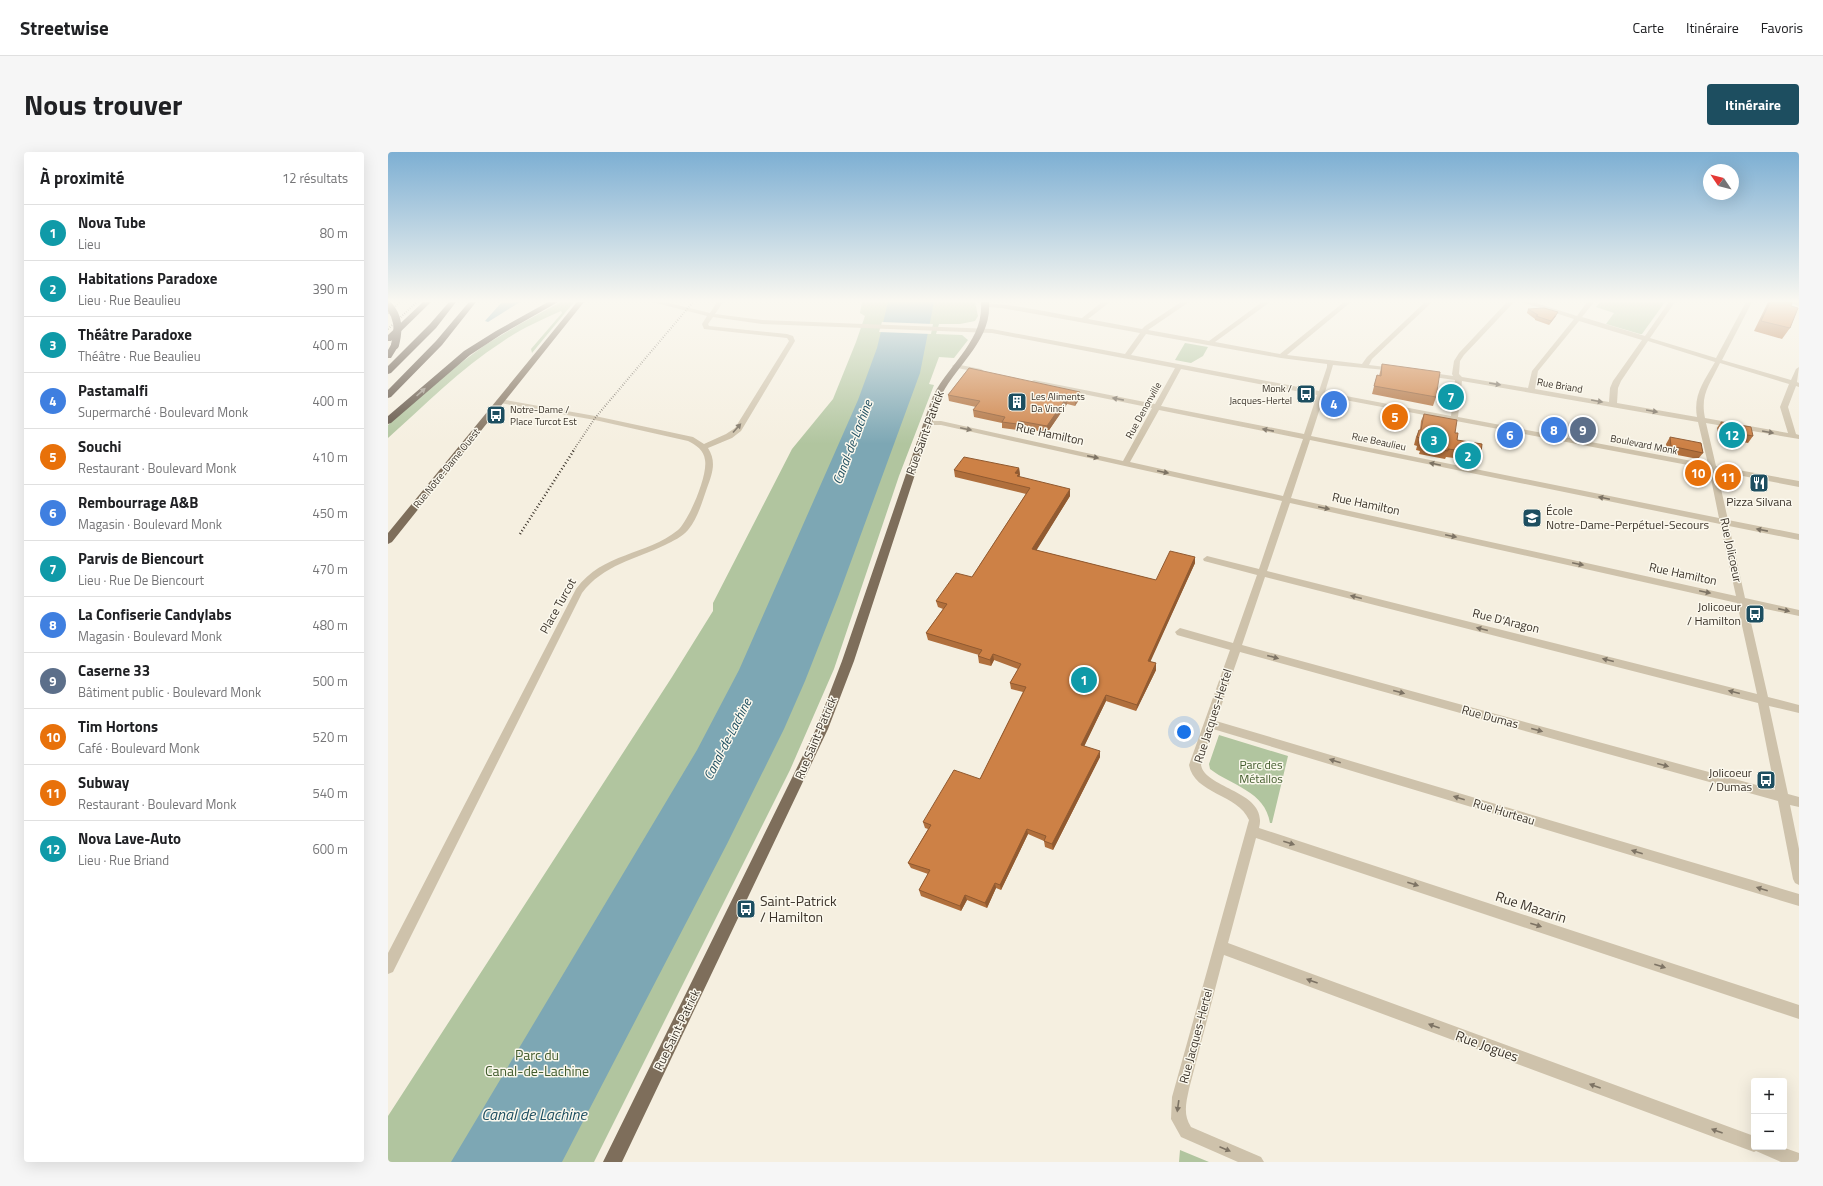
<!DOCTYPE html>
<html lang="fr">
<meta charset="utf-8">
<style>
:root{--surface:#fff;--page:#f6f6f6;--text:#202124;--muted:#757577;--line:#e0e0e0;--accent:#1d4e60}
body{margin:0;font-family:"Titillium Web",sans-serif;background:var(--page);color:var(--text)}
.controls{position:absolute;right:12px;bottom:12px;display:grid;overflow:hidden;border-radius:4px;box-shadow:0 4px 16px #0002}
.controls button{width:36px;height:36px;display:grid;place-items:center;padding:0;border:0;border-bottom:1px solid var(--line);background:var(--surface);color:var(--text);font:20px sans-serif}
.compass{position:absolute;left:1315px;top:12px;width:36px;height:36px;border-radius:50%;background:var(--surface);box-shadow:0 4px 16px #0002;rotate:305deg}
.you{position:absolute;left:796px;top:580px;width:14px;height:14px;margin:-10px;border:3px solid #fff;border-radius:50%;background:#1a73e8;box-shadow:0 0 0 6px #1a73e833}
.badge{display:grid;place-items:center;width:26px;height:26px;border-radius:50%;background:var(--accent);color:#fff;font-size:13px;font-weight:700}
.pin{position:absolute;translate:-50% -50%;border:2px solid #fff;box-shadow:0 1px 4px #0006}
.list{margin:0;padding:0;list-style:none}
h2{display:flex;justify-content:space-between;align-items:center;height:52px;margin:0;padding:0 16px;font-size:17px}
h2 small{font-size:13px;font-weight:400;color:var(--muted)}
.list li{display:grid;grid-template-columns:26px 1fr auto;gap:12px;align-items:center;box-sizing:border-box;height:56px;padding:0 16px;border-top:1px solid var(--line)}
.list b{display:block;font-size:15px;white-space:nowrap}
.list p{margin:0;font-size:13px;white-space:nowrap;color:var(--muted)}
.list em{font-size:13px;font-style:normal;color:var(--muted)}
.map{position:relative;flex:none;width:1411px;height:1010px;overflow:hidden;border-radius:4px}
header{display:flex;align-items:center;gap:24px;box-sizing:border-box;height:56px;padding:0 20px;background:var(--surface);border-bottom:1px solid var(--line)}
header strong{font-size:19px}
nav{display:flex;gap:22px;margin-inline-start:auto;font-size:14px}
.intro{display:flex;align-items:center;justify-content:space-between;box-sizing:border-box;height:96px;padding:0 24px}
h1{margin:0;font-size:28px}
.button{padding:10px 18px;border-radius:4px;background:var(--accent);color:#fff;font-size:14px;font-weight:700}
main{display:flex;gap:24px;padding:0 24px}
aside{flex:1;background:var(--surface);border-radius:4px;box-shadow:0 4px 16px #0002}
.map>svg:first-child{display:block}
.green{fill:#b1c59f}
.water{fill:#7da7b4}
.pier{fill:#f5efe0}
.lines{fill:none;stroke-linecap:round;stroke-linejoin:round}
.minor{fill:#cec2ab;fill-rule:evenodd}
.major{fill:#7e6e5b;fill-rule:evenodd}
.highway{fill:#5d4f41;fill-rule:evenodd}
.rail-far1{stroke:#3b332a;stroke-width:2;stroke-dasharray:0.5 2;stroke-linecap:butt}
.rail{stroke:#3b332a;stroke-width:2.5;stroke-dasharray:1 2.5;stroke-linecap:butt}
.highway-bridge{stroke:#5d4f41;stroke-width:8}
.wall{fill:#b06f3c}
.shaded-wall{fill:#905a31}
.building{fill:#cd8146;stroke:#905a31}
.oneway{fill:#7d7364}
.oneway2{fill:#9c9386}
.labels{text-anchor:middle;stroke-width:3;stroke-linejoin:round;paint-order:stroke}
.far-street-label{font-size:10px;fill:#3b332a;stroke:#fbf8ed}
.far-poi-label{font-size:10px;fill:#3b332a;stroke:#fbf8ed;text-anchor:start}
.street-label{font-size:12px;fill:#3b332a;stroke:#fbf8ed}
.poi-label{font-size:12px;fill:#3b332a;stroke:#fbf8ed;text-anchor:end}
.park-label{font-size:12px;fill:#415b2c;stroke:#fbf8ed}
.water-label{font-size:13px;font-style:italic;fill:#1d4e60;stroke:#fbf8ed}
.near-poi-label{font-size:14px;fill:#3b332a;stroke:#fbf8ed;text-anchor:start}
.near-street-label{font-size:14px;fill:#3b332a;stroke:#fbf8ed}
.near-park-label{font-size:14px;fill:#415b2c;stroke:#fbf8ed}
.near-water-label{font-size:16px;font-style:italic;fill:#1d4e60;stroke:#fbf8ed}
</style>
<header>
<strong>Streetwise</strong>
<nav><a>Carte</a><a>Itinéraire</a><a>Favoris</a></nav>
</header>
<div class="intro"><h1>Nous trouver</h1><a class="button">Itinéraire</a></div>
<main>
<aside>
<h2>À proximité<small>12 résultats</small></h2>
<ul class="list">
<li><span class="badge" style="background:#0f9aa8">1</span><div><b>Nova Tube</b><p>Lieu</p></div><em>80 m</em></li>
<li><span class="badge" style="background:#0f9aa8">2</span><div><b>Habitations Paradoxe</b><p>Lieu · Rue Beaulieu</p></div><em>390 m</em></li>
<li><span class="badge" style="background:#0f9aa8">3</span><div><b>Théâtre Paradoxe</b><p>Théâtre · Rue Beaulieu</p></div><em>400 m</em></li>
<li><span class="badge" style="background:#3f7fe0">4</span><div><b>Pastamalfi</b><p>Supermarché · Boulevard Monk</p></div><em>400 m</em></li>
<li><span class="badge" style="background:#e8710a">5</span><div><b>Souchi</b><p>Restaurant · Boulevard Monk</p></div><em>410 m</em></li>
<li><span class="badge" style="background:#3f7fe0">6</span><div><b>Rembourrage A&amp;B</b><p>Magasin · Boulevard Monk</p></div><em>450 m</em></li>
<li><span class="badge" style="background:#0f9aa8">7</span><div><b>Parvis de Biencourt</b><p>Lieu · Rue De Biencourt</p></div><em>470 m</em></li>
<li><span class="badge" style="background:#3f7fe0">8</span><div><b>La Confiserie Candylabs</b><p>Magasin · Boulevard Monk</p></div><em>480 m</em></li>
<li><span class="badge" style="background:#5c6f8a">9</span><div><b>Caserne 33</b><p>Bâtiment public · Boulevard Monk</p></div><em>500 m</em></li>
<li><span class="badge" style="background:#e8710a">10</span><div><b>Tim Hortons</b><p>Café · Boulevard Monk</p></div><em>520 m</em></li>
<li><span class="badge" style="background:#e8710a">11</span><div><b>Subway</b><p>Restaurant · Boulevard Monk</p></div><em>540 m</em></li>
<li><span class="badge" style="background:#0f9aa8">12</span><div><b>Nova Lave-Auto</b><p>Lieu · Rue Briand</p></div><em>600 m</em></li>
</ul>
</aside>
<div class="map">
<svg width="1411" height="1010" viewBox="0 0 1411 1010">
<rect width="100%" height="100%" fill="#f5efe0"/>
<!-- green -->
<path class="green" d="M173,150H186L144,201L143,197L174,161L173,159C153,168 132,177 114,190C72,217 37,253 0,286V273L55,224L97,193L132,172Z
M474,150H587L590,164L587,169L572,172H551L548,182L574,183L580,188L566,206L551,205L541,232L546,233L511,324L446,517L402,618L206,1010H0V964L284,525L325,459V451L404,297L445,247L468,190L477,164L472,161Z
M1212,150H1277L1254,182H1252L1218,172L1226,161L1208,155Z
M797,191L820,195L815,204L803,211L787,208Z
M831,583L900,604L884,671H882C877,639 844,634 822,617L821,612Z
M792,998L821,1010H791Z"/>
<!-- water -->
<path class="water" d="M132,150L100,170L97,169L113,151Z
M500,150H546L532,221L450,445L417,529L396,577L339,692L174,1010H63L309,598L351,518L470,248L489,196Z"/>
<!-- pier -->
<path class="pier" d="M494,170L545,172L543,182L491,180Z"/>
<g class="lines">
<!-- minor -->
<path class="minor" d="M264,150H277L322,161L329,150H335L327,162L374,168L604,177L737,202L752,181L614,156L598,155L595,153C603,147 679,164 694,166L714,150H722L700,167L754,177L757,174L793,150H801L760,178L821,189L874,150H882L827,190L892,202L956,150H963L899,203L974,212L979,205L1037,150H1044L984,207L981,213L1006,216L1008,217V219L945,213L937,240L1063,264L1067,228L1038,224L1035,222L1038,220L1065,224L1064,222L1066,209L1071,201L1119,150H1126L1076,203L1072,209L1071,222L1074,225L1140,236L1144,219L1186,167L1134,150H1145L1189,164L1199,150H1206L1194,165L1257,184L1281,150H1287L1262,186L1328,206L1358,150H1364L1334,208L1403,228L1408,217L1411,215L1409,230L1411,231V235L1408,234L1400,255L1408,282L1411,283V287L1318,271L1328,314L1411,329V335L1329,319L1340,368L1411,382V388L1341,374L1357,446L1411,458V464L1359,453L1380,545L1411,553V561L1381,554L1400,642L1411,645V655L1402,653L1411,697V733L1407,731L1405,727L1390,649L852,500L828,569L1411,742V754L825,577L813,613C817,637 881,639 871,676L1411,853V867L868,686L840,791L1366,984V995H1394L1411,1001V1010H1393L1368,999L1366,1000L836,803L801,937C798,951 795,963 803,975L873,1005L876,1010H850L793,985L783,967L784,945L861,668C850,642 806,642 801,613L842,498L789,483L787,480L792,476L845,491L869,423L816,409L815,407L819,404L871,417L894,349L553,273H537L536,271L540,269H553L735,309L764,256L646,232L642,230L646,228L767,252L787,216L604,181L374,172L325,165L320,172L321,174L399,182L405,184L407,189L353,279L344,286L320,296C329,310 324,322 319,336C314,350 310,366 300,378C294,385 285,389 277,393C248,407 215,413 194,441L5,820L0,822V801L188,437C215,400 258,404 290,378C301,368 320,323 317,308C316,298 308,293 300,289L207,268L112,251L108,249L112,247L207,264L305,285L316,292L338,282L347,276L401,189L399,186L316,177L314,172L319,164ZM1191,169L1254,188L1225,229L1222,236L1221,250L1147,237L1150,219ZM758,182L893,206L939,212V215L931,239L743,203ZM1260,189L1327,210C1316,229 1305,243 1309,265L1229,251L1230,236L1233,229ZM1332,211L1401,232L1392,255L1400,281L1317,266C1312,242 1322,232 1332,211ZM793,217L929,243L916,282L773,254ZM1074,229L1310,270L1320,312L1070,265ZM936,244L1321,317L1331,366L923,284ZM771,258L915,287L895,344L742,310ZM922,288L1332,372L1348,444L903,346ZM902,351L1349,451L1369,542L879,419ZM877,425L1370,551L1387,638L854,493Z
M1401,150H1411V154L1402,151Z
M567,212L593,217L596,219L593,221L565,215L564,214Z"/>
<!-- major -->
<path class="major" d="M189,150H196L4,390L0,392V381Z
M593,150H601C604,191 565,214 551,249L466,509L440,577L234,1010H215L428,577L454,509L543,249C557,214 596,191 593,150Z"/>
<!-- highway -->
<path class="highway" d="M35,150H43L3,189H0V183Z
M61,150H68L48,176L3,221L0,222V214L42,172Z
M81,150H88L54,193L3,245L0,246V238L48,189Z
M160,150H170L114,182L82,203L3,271L0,272V264L76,199L108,179Z
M4,191H7L11,193L3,206H0V198Z"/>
<!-- rail-far1 -->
<path class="rail-far1" d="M0,161L12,150
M0,177L29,150
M185,299L207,266L305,150"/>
<!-- rail -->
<path class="rail" d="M132,382L186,298"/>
<!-- highway-bridge -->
<path class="highway-bridge" d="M0,153C11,165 11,177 7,193"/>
</g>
<!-- wall -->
<path class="wall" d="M1380,150H1404L1403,154L1402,176L1394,187L1366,179Z
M1140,157L1168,164L1161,173L1147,168V167L1139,161Z
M994,212L1048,245L1045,254L984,242L989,223L991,224Z
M581,216L692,246L687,254L679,252L659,281L632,275L630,278L614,276V271L586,265L585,258L588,255L561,249L560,243Z
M1036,262L1069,288L1093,301L1090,309L1058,305L1057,307L1031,302L1032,299L1028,298L1029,294L1026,293L1028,285L1031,278H1032L1033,269Z
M1333,270L1365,284L1360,291L1331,285L1329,276Z
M1282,285L1315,301L1310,307L1279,301L1278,292Z
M631,316L632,323L631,325L682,344L648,398L768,428L807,405V411L762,509L768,518L748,559L718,549L696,594L712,605L665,698L657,695L656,689L640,682L613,738L608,736L599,756L579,748L573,759L533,744L531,738L540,722L523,716L520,711L540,677L537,676L535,670L592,627L635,540L623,537L622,531L630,517L606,508L603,514L591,511L590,504L591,503L540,488L538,481L555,457L550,455L548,449L584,425L638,342L567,325L566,318Z"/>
<!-- shaded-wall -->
<path class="shaded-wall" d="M1170,160L1168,164L1161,173L1163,169Z
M692,240V246L687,254V247Z
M679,245V252L659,281V274Z
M631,269L632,275L630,278L629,272Z
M631,316L632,323L631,324V329L627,321Z
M682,337V344L645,404L644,397Z
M807,405V411L760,515V509Z
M605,502L606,508L603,514L602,508Z
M768,511V518L748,559L749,553Z
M718,543V549L694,599L693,593Z
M712,599V605L665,698L664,692Z
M639,677L640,682L613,738L612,733Z
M607,731L608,736L599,756L597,751Z
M577,743L579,748L573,759L572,754Z"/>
<!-- building -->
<path class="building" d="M1382,150H1404L1403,154L1410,156L1402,176L1373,169Z
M1156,156L1170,160L1163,169L1148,164L1150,163L1140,157Z
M994,212L1052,220L1048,245L986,234L989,223L993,224Z
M581,216L692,240L687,247L679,245L659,274L631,269L629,272L614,270L617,265L585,258L592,249L560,243Z
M1036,262L1069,268L1067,281H1070L1069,288L1094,292L1093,301L1060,297V299L1034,294L1035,291H1031L1032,286L1029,285L1031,278H1033Z
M1333,270L1363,275L1365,284L1336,279Z
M1282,285L1313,291L1315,301L1283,294Z
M576,305L631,316L627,321L631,322L629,324L682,337L644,397L768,428L782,399L807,405L760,509L768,511L749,553L718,543L693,593L712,599L664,692L656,689L658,684L639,677L612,733L607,731L597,751L577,743L572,754L531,738L542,718L520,711L543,673L535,670L566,618L592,627L638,535L622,531L633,512L605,502L602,508L590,504L594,498L538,481L559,452L548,449L568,421L584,425L642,336L566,318Z"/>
<!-- one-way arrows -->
<defs><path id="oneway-solid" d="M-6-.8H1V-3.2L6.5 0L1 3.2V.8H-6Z"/></defs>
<g class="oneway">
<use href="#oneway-solid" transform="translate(1107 232) rotate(9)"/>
<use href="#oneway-solid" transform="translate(730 247) rotate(-169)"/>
<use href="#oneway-solid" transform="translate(1209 249) rotate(10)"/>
<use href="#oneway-solid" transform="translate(1264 259) rotate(10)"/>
<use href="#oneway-solid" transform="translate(349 276) rotate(-48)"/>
<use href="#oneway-solid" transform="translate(578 277) rotate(12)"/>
<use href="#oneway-solid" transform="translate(880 278) rotate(-169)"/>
<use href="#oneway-solid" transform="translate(1380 280) rotate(10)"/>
<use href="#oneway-solid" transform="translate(705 305) rotate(12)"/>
<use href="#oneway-solid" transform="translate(1047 312) rotate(-168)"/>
<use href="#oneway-solid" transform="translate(775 320) rotate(12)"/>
<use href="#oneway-solid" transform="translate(1216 346) rotate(-168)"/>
<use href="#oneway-solid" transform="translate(936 356) rotate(12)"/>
<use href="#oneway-solid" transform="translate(1374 378) rotate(-169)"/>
<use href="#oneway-solid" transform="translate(1063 384) rotate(12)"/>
<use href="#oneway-solid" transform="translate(1190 412) rotate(12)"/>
<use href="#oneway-solid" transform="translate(1317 440) rotate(12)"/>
<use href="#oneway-solid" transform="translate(968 445) rotate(-166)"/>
<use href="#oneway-solid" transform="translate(1396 458) rotate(13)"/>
<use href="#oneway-solid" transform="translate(1094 477) rotate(-166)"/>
<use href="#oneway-solid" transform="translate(885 505) rotate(15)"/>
<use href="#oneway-solid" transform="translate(1220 508) rotate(-166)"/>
<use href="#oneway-solid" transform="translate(1011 540) rotate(15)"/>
<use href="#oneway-solid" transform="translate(1346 540) rotate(-166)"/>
<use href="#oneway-solid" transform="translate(1149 578) rotate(15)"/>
<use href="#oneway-solid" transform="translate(947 609) rotate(-163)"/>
<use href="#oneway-solid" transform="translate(1275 613) rotate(15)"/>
<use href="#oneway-solid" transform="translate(1071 646) rotate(-163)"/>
<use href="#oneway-solid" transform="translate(901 691) rotate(18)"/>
<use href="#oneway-solid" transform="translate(1249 700) rotate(-163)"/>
<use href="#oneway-solid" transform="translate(1025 732) rotate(18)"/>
<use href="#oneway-solid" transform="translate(1374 737) rotate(-163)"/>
<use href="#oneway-solid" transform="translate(1148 773) rotate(18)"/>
<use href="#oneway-solid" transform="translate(1272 814) rotate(18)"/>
<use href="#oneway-solid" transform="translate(924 829) rotate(-160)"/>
<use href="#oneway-solid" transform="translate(1046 874) rotate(-160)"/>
<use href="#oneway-solid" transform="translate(1207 934) rotate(-160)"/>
<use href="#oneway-solid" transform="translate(790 954) rotate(98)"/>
<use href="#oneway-solid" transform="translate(1329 979) rotate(-160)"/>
<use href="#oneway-solid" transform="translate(837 997) rotate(23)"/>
</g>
<use class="oneway2" href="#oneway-solid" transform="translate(33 240) rotate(-42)"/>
<!-- sky -->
<linearGradient id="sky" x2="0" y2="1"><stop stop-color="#7dafd3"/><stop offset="0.51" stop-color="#faf8f1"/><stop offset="1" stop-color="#faf8f1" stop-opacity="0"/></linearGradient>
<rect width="1411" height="292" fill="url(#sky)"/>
<!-- icons -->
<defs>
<g id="bus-square" transform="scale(1)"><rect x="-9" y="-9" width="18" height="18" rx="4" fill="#1d4e60" stroke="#fbf8ed"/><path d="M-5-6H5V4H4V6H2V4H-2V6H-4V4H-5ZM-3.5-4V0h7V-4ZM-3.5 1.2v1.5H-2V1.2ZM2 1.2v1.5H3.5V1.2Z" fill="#fff"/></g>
<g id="building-square" transform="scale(1)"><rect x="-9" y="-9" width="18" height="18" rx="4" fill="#1d4e60" stroke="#fbf8ed"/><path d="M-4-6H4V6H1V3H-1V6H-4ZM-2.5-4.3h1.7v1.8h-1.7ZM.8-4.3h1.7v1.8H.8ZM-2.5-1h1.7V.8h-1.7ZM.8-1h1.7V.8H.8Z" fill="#fff"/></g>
<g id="restaurant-square" transform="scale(1)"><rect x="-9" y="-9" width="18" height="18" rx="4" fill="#1d4e60" stroke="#fbf8ed"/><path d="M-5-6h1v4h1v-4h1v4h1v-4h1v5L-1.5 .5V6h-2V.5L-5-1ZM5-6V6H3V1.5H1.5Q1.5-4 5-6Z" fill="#fff"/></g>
<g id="school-square" transform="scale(1)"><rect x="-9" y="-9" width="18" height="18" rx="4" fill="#1d4e60" stroke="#fbf8ed"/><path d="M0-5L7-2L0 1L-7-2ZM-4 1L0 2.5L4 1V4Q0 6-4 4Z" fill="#fff"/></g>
</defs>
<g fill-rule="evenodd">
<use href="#bus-square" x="918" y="242"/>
<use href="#building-square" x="629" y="250"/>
<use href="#bus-square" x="108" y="263"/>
<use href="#restaurant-square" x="1371" y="331"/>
<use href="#school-square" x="1144" y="366"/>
<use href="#bus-square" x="1367" y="462"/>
<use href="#bus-square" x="1378" y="628"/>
<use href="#bus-square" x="358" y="757"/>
</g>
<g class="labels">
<!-- far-street labels -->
<g class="far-street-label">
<text transform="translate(1172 233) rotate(10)" y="4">Rue Briand</text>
<text transform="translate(755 258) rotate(-61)" y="4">Rue Denonville</text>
<text transform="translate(991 289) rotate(12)" y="4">Rue Beaulieu</text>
<text transform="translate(1256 292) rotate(11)" y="4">Boulevard Monk</text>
<text transform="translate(58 316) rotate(-51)" y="4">Rue Notre-Dame Ouest</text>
</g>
<!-- far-poi labels -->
<g class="far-poi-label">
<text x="904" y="240" text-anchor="end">Monk /<tspan x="904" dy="12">Jacques-Hertel</tspan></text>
<text x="643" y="248">Les Aliments<tspan x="643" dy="12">Da Vinci</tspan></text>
<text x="122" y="261">Notre-Dame /<tspan x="122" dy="12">Place Turcot Est</tspan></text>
</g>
<!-- street labels -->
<g class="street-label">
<text transform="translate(537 281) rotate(-70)" y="4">Rue Saint-Patrick</text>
<text transform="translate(662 282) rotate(12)" y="4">Rue Hamilton</text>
<text transform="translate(978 352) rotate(12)" y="4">Rue Hamilton</text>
<text transform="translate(1343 398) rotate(78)" y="4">Rue Jolicoeur</text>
<text transform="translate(1295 422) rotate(12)" y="4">Rue Hamilton</text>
<text transform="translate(170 454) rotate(-61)" y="4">Place Turcot</text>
<text transform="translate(1118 469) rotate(14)" y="4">Rue D'Aragon</text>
<text transform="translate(825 564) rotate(-72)" y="4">Rue Jacques-Hertel</text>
<text transform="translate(1102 565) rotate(15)" y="4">Rue Dumas</text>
<text transform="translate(428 586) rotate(-67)" y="4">Rue Saint-Patrick</text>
<text transform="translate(1116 660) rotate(17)" y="4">Rue Hurteau</text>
<text transform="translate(289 878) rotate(-64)" y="4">Rue Saint-Patrick</text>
<text transform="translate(808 884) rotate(-75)" y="4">Rue Jacques-Hertel</text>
</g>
<!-- poi labels -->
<g class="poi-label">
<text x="1371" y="354" text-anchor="middle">Pizza Silvana</text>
<text x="1158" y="363" text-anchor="start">École<tspan x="1158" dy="14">Notre-Dame-Perpétuel-Secours</tspan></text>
<text x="1353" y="459">Jolicoeur<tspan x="1353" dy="14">/ Hamilton</tspan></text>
<text x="1364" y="625">Jolicoeur<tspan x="1364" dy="14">/ Dumas</tspan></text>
</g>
<!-- park labels -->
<g class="park-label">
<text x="873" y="617">Parc des<tspan x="873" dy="14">Métallos</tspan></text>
</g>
<!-- water labels -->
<g class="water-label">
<text transform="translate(464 290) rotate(-69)" y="5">Canal-de-Lachine</text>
<text transform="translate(339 587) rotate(-63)" y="5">Canal-de-Lachine</text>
</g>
<!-- near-poi labels -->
<g class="near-poi-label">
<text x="372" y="754">Saint-Patrick<tspan x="372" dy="16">/ Hamilton</tspan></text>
</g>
<!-- near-street labels -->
<g class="near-street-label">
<text transform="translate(1143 755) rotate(18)" y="5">Rue Mazarin</text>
<text transform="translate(1099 894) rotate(20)" y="5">Rue Jogues</text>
</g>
<!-- near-park labels -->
<g class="near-park-label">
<text x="149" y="908">Parc du<tspan x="149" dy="16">Canal-de-Lachine</tspan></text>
</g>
<!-- near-water labels -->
<g class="near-water-label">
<text x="146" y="968">Canal de Lachine</text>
</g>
</g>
</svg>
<div class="controls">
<button>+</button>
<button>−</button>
</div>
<svg class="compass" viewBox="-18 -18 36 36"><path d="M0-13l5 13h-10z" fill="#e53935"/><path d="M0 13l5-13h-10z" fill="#757577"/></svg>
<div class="you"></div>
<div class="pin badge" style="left:696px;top:528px;background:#0f9aa8">1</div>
<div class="pin badge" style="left:1080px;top:304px;background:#0f9aa8">2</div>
<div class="pin badge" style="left:1046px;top:288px;background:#0f9aa8">3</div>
<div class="pin badge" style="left:946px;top:252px;background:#3f7fe0">4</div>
<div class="pin badge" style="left:1007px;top:265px;background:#e8710a">5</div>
<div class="pin badge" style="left:1122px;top:283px;background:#3f7fe0">6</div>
<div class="pin badge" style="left:1063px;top:245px;background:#0f9aa8">7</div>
<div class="pin badge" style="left:1166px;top:278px;background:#3f7fe0">8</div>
<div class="pin badge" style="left:1195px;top:278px;background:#5c6f8a">9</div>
<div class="pin badge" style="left:1310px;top:321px;background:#e8710a">10</div>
<div class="pin badge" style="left:1340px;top:325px;background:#e8710a">11</div>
<div class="pin badge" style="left:1344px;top:283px;background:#0f9aa8">12</div>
</div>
</main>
